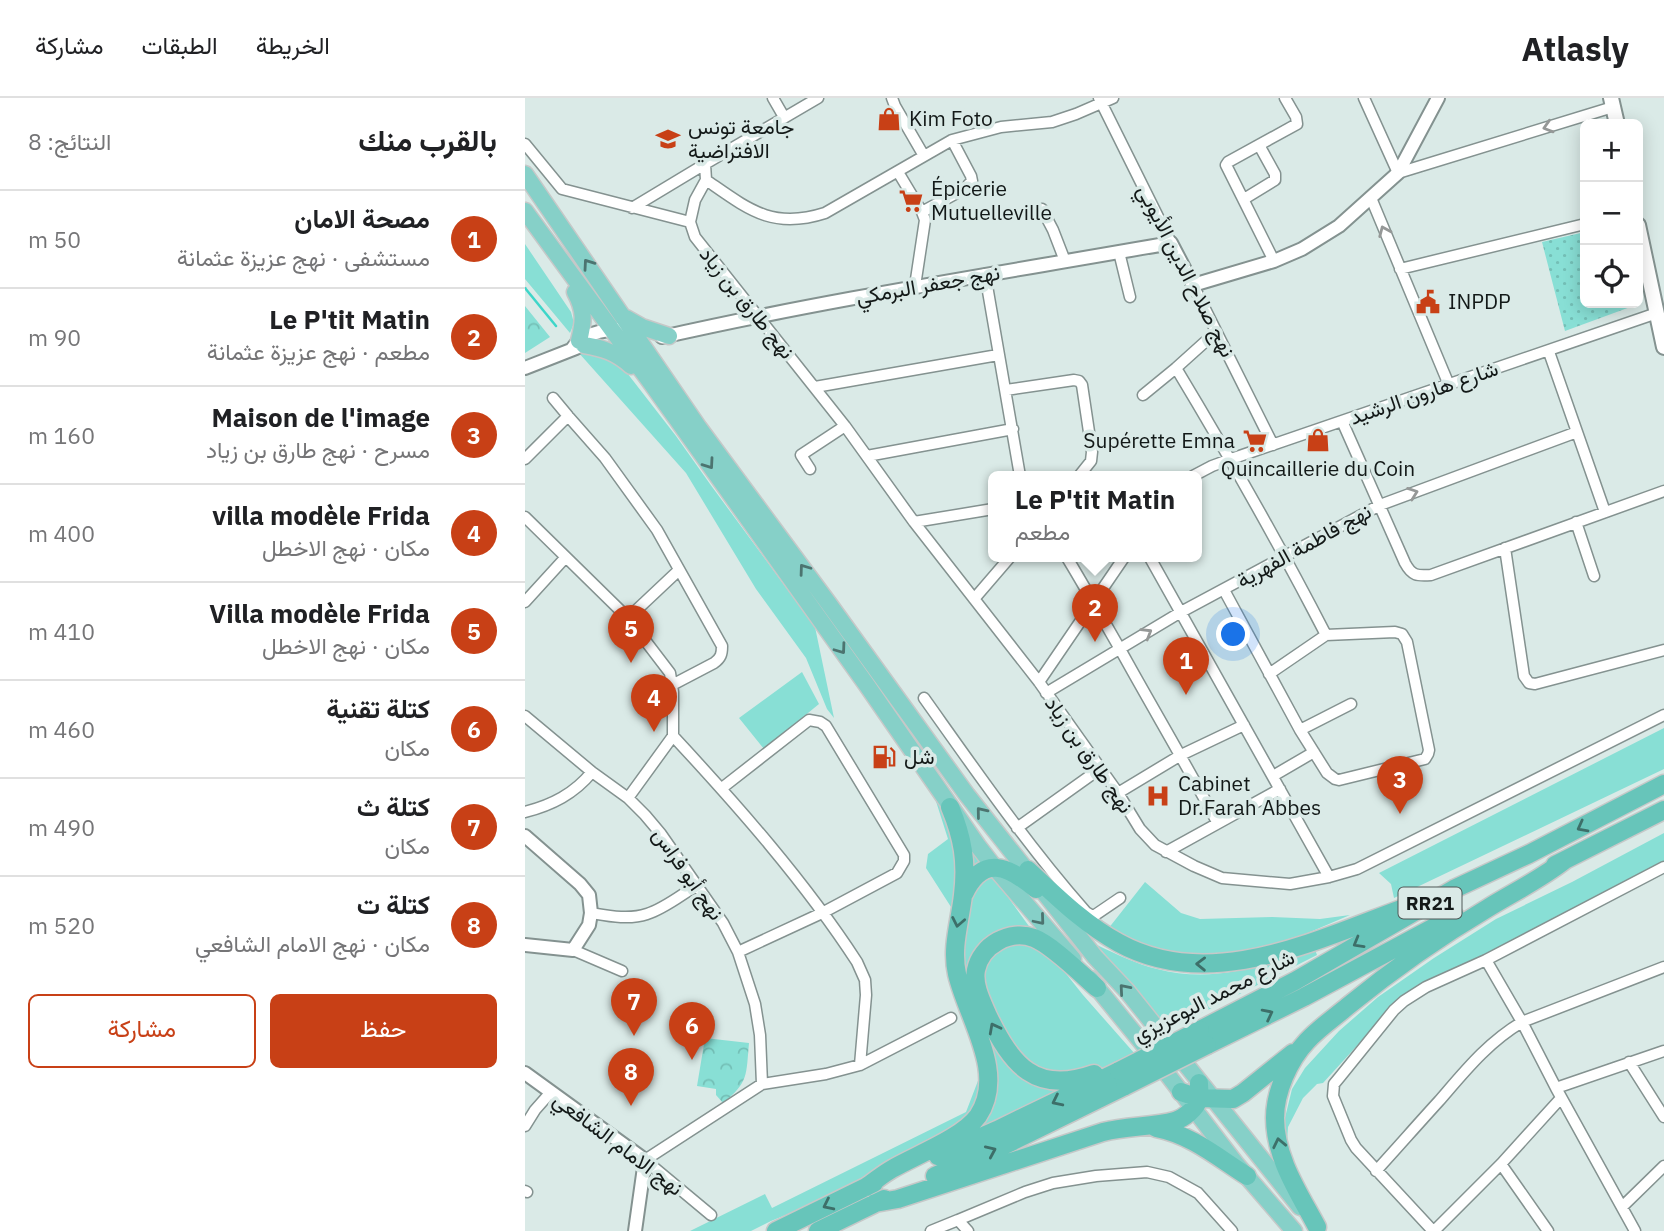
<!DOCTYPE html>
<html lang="ar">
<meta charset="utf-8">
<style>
:root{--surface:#fff;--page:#f2f2f2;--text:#202124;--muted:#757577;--line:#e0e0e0;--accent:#c84016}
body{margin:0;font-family:"IBM Plex Sans",Vazirmatn,sans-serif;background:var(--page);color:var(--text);direction:rtl}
.controls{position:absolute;right:21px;top:21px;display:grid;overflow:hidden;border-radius:10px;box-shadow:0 4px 18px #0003}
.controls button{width:63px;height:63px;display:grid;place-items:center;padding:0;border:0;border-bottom:2px solid var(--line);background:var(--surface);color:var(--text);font:35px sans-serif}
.you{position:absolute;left:709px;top:537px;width:24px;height:24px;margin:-18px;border:5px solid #fff;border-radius:50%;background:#1a73e8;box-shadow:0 0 0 10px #1a73e833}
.badge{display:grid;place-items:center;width:46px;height:46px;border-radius:50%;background:var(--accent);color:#fff;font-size:23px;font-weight:700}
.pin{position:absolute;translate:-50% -58px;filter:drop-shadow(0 2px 4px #0008)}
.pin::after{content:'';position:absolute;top:37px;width:24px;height:21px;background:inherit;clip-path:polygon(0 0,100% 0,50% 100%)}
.popup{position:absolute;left:463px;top:373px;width:214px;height:91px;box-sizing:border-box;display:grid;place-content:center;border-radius:10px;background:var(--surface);filter:drop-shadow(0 2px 5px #0005);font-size:23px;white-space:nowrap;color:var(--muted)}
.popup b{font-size:26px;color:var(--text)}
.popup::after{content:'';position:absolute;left:50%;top:100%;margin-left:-14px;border:14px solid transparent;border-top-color:var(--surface)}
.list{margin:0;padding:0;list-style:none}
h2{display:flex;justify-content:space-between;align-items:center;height:91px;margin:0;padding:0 28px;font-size:30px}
h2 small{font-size:23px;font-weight:400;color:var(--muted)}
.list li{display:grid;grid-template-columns:46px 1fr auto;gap:21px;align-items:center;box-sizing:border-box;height:98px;padding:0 28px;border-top:2px solid var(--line)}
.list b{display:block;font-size:26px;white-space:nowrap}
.list p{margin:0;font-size:23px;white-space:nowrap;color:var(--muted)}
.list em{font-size:23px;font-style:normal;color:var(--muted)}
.actions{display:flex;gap:14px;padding:21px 28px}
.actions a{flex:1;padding:16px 0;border:2px solid var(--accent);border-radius:10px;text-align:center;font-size:24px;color:var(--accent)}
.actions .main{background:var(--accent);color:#fff}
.icon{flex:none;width:38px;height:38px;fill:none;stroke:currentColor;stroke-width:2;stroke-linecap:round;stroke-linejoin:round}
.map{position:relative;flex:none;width:1139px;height:1133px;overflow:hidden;direction:ltr}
header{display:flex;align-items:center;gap:42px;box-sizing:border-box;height:98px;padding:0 35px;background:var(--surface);border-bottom:2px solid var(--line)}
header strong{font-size:33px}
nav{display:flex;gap:38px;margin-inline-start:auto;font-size:24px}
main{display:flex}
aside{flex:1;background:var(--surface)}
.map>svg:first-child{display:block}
.grass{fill:#88dfd5}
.forest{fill:url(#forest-crowns)}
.garden{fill:url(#garden-dots)}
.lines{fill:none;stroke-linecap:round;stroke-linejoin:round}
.stream{stroke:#3ed6c9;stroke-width:2.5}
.minor-casing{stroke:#849290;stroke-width:13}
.tertiary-casing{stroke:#849290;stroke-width:16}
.secondary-casing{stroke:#849290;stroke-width:18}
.trunk-casing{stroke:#c6c8c8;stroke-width:19}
.motorway-casing{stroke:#c6c8c8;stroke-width:21}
.minor{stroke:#fff;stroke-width:10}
.tertiary{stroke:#fff;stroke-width:12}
.secondary{stroke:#fff;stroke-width:14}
.trunk{stroke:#86d0c8;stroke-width:16}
.motorway{stroke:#67c5ba;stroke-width:18}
.motorway-bridge-casing{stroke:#c6c8c8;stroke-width:21;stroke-linecap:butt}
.motorway-bridge{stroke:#67c5ba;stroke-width:18}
.oneway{stroke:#959897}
.oneway2{stroke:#4c7470}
.oneway3{stroke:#3d6f69}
.labels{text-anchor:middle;stroke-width:7;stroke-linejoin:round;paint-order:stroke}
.shield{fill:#daeae7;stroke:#4f5856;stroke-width:2}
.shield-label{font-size:19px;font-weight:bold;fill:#131918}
.poi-label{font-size:21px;fill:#131918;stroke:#daeae7;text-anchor:start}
.street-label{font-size:21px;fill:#131918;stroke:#daeae7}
</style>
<header>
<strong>Atlasly</strong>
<nav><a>الخريطة</a><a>الطبقات</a><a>مشاركة</a></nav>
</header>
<main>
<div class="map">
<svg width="1139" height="1133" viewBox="0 0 1139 1133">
<defs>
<pattern id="forest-crowns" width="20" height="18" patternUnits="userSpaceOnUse" patternTransform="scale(1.75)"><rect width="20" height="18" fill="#88dfd5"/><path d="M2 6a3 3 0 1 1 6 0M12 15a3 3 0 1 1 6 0" fill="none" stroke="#74bfb6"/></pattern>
<pattern id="garden-dots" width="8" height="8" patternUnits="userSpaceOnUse" patternTransform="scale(1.75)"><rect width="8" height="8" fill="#88dfd5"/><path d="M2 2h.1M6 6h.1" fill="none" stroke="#74bfb6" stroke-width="1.8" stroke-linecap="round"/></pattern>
</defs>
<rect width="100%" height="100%" fill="#daeae7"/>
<!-- grass -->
<path class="grass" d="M0,146L46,214L49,225L45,235L0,181Z
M53,254L81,257L92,262L151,338L185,386L290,529L309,620L302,611L281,560L231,491L161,375Z
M277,574L294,606L239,651L214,620Z
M1139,630V671L869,800L866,786L854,775Z
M409,697L511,838L558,897L610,956L439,1044L246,1123L226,1133H165L240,1096L247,1110L441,1014L456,975L452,953L431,904L423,869V833L426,809L401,770L403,756L423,741Z
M1139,735V769L1037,819L859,918L798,985L792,986L778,1000L763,1029L761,1057L758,1028L767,991L780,970L814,933L853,899L909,860L971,821L1047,784Z
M620,784L656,815L675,821L747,819L795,821L825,817L764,843L702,860L629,854L583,831Z
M572,847C591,856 611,866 632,871C685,885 740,870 789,849L792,857L643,932Z"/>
<!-- forest -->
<path class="forest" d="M0,208L25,239L0,255Z
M180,940L224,945C221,977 224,984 198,1005L191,997V991L172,988Z"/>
<!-- garden -->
<path class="garden" d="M1060,134V205H1108V208L1040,233L1017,144Z"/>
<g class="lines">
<!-- stream -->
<path class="stream" d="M0,190L31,228"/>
<!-- minor casing -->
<g class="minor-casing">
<path id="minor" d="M248,0L259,19
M367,0L370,8L399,58
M574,0L646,145
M839,0L873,75L1088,9
M0,46L37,91L165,124
M373,74L397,114L400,122L390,188
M181,82C223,111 247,132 300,115L427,42L476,29L527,24L551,16L588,0
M846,100L924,287
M719,101L750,82V76L734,47
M107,110L180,66
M517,111L528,132L540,163
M397,114L439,91L447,83L446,78L427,42
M165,124L170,139L320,328L389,424L514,584L593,695L615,731L630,747L669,768L697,780L765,786L804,779L832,771L1139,617
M165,124L170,102L181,82L180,66L293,0
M594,154L605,199
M749,163L701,67L703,64L772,26L771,19L760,0
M875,171L1060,126
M460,176L495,378
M668,187L748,347
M1024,254L1080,414
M651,270C704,358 754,446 801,537
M290,289L473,257
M481,292L549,282L554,283L557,287L567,354L566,363L554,378
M618,297L651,270L691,234
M28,300L43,318
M817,323L880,465C887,478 892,478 906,477L1139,393
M342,358L488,331
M0,361L43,318L80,360L132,432L197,548C197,556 196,560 189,565L147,587
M285,371L276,357L320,328
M668,378L687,368L706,361L1132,215
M0,419L103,520L145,575L148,594V638C213,708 280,784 332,864L340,882L341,897L335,967
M389,424L468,411
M1051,424L1069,478
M980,450L999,578L1004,585L1010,586L1139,552
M541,458C560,489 577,520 595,551C627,609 661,666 692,724
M624,458L804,779
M699,492L775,632L802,675L810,681L814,682L900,661L903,656L904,652L882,544L877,536L870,534L801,537
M449,501L486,458
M0,504L40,460
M103,520L154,472
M744,576L801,537
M514,584L600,458
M521,595L656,514L855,407L1052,334
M399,600C451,673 502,747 561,814L566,817H570L595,800
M0,618L67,674L103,700L120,717L136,736L198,825L213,854L230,906L235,937L237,986
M775,632L826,606
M748,678L789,654
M197,690L284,622L295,624L301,628L379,757V763L372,775L297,815L213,854
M593,695L656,657L719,627
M103,700L148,638
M0,714C27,707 49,696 67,674
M492,730L576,670
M641,754L755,691
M66,815C84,818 104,822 122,816C139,811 156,797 171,788
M48,852L97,873
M1104,964L1139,1019
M1031,990L1139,953
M0,1028L10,1012L25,995
M976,1066L1023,1133
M851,1073C872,1050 893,1026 914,1003C940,973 962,945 997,924L1139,869
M0,1093L2,1094
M1097,1109L1139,1068
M186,1117L120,1062L237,986L301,976L335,967L426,920
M433,1122L500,1094L528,1085L571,1078L622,1074L644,1079L673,1095L707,1133
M406,1133L433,1122L443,1133
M908,1133L831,1050L826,1042L808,998L809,986L814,980L869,912L879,903L901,889L961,862
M909,1133L976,1066L1036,1000
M1110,1133L1031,990L997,924L961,862L1139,769"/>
</g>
<!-- tertiary casing -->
<g class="tertiary-casing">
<path id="tertiary" d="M137,239C305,201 476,175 646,145L668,187L749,163L777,151L814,128L873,75L913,0
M46,252C49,249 51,245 54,243C64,235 83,231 95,231
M0,270L51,250
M0,738L55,786L64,797L66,815L64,827L48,852L0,847
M0,975L120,1062L110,1133"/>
</g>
<!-- secondary casing -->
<g class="secondary-casing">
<path id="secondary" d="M1086,0L1092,26
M1113,127L1139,249"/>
</g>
<!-- trunk casing -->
<g class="trunk-casing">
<path id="trunk" d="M0,76L174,330L304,506L442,697L570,859L602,893L775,1109
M0,113L126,285L341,586L453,748L470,770L548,861
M50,194C60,213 59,223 54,243
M101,220L117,229L144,238
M59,247C78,250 92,255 106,268
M565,881L636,968L712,1067L769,1133"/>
</g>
<!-- motorway casing -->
<g class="motorway-casing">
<path id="motorway" d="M1030,767L1139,712
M503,772C531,798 559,826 594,845C685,895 791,842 879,810
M439,796C458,756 483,768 511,791
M675,932L770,883L929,791L1004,756L1139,686
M682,947L779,899L930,818
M569,976C510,997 487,967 463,918C457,904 448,887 451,872C456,847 485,831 509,840C527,847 556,876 572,890
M656,994L674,1000L708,1001L718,995L768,955
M631,1030C667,1037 692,1059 722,1078
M413,1058L472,1032L594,973
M410,1078L480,1047L600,988
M341,1089C350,1083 358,1076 367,1071C391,1057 437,1040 453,1018C482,975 442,920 432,876C426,849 435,824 438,797C442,764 438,740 425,709
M350,1105L373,1101L578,1034C602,1028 628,1029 650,1023C659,1020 671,1011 674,1001C675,996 674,990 674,985
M792,1129C774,1095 750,1060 750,1020C750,994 764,962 782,943C794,930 810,919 823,908C867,872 914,839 963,810C989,794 1016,781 1040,762
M251,1133L349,1085
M293,1133L359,1101"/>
</g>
<!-- minor -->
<use href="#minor" class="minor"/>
<!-- tertiary -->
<use href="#tertiary" class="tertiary"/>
<!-- secondary -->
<use href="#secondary" class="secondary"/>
<!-- trunk -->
<use href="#trunk" class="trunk"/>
<!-- motorway -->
<use href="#motorway" class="motorway"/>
<!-- motorway-bridge casing -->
<g class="motorway-bridge-casing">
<path id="motorway-bridge" d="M594,973L675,932
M600,988L682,947"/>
</g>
<!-- motorway-bridge -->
<use href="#motorway-bridge" class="motorway-bridge"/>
</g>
<!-- one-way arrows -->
<defs><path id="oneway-chevron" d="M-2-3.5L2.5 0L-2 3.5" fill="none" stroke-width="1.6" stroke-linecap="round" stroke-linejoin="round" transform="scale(1.75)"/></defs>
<g class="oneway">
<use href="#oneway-chevron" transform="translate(1023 29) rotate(163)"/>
<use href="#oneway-chevron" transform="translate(859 133) rotate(-113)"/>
<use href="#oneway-chevron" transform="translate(888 395) rotate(-20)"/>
<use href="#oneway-chevron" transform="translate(622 535) rotate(-31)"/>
</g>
<g class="oneway2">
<use href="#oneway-chevron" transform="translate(63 166) rotate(-125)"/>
<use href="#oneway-chevron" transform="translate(184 366) rotate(55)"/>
<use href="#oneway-chevron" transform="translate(279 471) rotate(-126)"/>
<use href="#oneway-chevron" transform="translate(316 551) rotate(54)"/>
<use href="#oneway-chevron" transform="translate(456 714) rotate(-129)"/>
<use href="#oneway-chevron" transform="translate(515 822) rotate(50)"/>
<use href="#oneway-chevron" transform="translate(599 891) rotate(-131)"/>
</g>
<g class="oneway3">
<use href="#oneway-chevron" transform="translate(1057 729) rotate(152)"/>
<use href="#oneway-chevron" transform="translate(433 824) rotate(101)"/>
<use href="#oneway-chevron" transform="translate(833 845) rotate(150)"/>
<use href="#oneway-chevron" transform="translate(676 866) rotate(-179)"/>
<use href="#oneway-chevron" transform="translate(743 916) rotate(-27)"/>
<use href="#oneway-chevron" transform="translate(469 930) rotate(-118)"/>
<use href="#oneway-chevron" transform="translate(532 1003) rotate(154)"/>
<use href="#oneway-chevron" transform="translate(754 1045) rotate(-102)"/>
<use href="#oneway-chevron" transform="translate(466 1053) rotate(-24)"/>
<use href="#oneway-chevron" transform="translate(303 1107) rotate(154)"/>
</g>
<!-- icons -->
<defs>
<g id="shop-bare" transform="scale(1.89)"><path d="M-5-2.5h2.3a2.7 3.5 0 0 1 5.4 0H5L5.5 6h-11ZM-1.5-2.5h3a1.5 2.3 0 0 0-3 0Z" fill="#c84016" stroke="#daeae7" stroke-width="2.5" paint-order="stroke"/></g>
<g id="university-bare" transform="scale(1.89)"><path d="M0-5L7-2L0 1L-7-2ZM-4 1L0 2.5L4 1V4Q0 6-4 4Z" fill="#c84016" stroke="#daeae7" stroke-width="2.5" paint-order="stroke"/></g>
<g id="supermarket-bare" transform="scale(1.89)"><path d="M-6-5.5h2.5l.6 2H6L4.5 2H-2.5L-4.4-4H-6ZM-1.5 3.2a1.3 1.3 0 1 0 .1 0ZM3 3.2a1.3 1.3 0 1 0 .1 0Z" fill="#c84016" stroke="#daeae7" stroke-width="2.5" paint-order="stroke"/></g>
<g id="civic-bare" transform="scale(1.89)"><path d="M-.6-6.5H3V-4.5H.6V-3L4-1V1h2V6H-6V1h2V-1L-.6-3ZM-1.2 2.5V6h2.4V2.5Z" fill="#c84016" stroke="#daeae7" stroke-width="2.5" paint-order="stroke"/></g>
<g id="fuel-bare" transform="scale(1.89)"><path d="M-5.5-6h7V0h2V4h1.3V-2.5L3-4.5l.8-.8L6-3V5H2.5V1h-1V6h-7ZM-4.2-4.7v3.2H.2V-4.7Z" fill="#c84016" stroke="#daeae7" stroke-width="2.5" paint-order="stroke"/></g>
<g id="hospital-bare" transform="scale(1.89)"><path d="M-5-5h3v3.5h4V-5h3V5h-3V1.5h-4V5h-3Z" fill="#c84016" stroke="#daeae7" stroke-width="2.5" paint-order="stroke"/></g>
</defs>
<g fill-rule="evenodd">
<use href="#shop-bare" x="364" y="21"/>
<use href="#university-bare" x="143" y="41"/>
<use href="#supermarket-bare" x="386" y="103"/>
<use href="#civic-bare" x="903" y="204"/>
<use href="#shop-bare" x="793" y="342"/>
<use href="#supermarket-bare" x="730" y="343"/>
<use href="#fuel-bare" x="359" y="659"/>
<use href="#hospital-bare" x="633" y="698"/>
</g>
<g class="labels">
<!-- shield labels -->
<rect class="shield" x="873.5" y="789.5" width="63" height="31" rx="5"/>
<g class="shield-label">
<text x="905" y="812">RR21</text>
</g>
<!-- poi labels -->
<g class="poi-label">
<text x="384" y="28">Kim Foto</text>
<text x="163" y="36">جامعة تونس<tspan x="163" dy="24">الافتراضية</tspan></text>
<text x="406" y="98">Épicerie<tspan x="406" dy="24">Mutuelleville</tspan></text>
<text x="923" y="211">INPDP</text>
<text x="710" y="350" text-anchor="end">Supérette Emna</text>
<text x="793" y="378" text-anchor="middle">Quincaillerie du Coin</text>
<text x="379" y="666">شل</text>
<text x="653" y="693">Cabinet<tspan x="653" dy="24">Dr.Farah Abbes</tspan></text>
</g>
<!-- street labels -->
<g class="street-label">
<text transform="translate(661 173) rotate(63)" y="7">نهج صلاح الدين الأيوبي</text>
<text transform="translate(403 187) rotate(-10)" y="7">نهج جعفر البرمكي</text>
<text transform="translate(222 205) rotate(51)" y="7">نهج طارق بن زياد</text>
<text transform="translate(899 295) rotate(-19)" y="7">شارع هارون الرشيد</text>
<text transform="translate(779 448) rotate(-29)" y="7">نهج فاطمة الفهرية</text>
<text transform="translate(564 657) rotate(55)" y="7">نهج طارق بن زياد</text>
<text transform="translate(163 776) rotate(55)" y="7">نهج أبو فراس</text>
<text transform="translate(689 898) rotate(-27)" y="7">شارع محمد البوعزيزي</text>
<text transform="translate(93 1046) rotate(37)" y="7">نهج الامام الشافعي</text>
</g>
</g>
</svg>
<div class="controls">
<button>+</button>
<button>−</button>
<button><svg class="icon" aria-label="locate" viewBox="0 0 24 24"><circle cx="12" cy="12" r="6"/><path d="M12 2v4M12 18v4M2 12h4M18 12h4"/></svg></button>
</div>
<div class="you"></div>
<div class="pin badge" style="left:661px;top:597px">1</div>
<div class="pin badge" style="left:570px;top:544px">2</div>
<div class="popup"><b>Le P'tit Matin</b>مطعم</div>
<div class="pin badge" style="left:875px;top:716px">3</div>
<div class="pin badge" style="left:129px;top:634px">4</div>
<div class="pin badge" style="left:106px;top:565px">5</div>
<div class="pin badge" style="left:167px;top:962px">6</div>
<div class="pin badge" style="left:109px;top:938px">7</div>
<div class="pin badge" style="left:106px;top:1008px">8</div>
</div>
<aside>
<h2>بالقرب منك<small>النتائج: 8</small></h2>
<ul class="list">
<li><span class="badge">1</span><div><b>مصحة الامان</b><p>مستشفى · نهج عزيزة عثمانة</p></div><em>50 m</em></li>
<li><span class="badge">2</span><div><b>Le P'tit Matin</b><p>مطعم · نهج عزيزة عثمانة</p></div><em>90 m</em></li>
<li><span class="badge">3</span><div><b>Maison de l'image</b><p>مسرح · نهج طارق بن زياد</p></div><em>160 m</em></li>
<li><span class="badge">4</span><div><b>villa modèle Frida</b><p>مكان · نهج الاخطل</p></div><em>400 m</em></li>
<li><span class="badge">5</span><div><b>Villa modèle Frida</b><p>مكان · نهج الاخطل</p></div><em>410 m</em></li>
<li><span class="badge">6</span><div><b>كتلة تقنية</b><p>مكان</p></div><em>460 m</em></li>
<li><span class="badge">7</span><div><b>كتلة ث</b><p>مكان</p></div><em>490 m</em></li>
<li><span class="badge">8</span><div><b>كتلة ت</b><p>مكان · نهج الامام الشافعي</p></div><em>520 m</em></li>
</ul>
<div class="actions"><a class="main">حفظ</a><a>مشاركة</a></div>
</aside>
</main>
